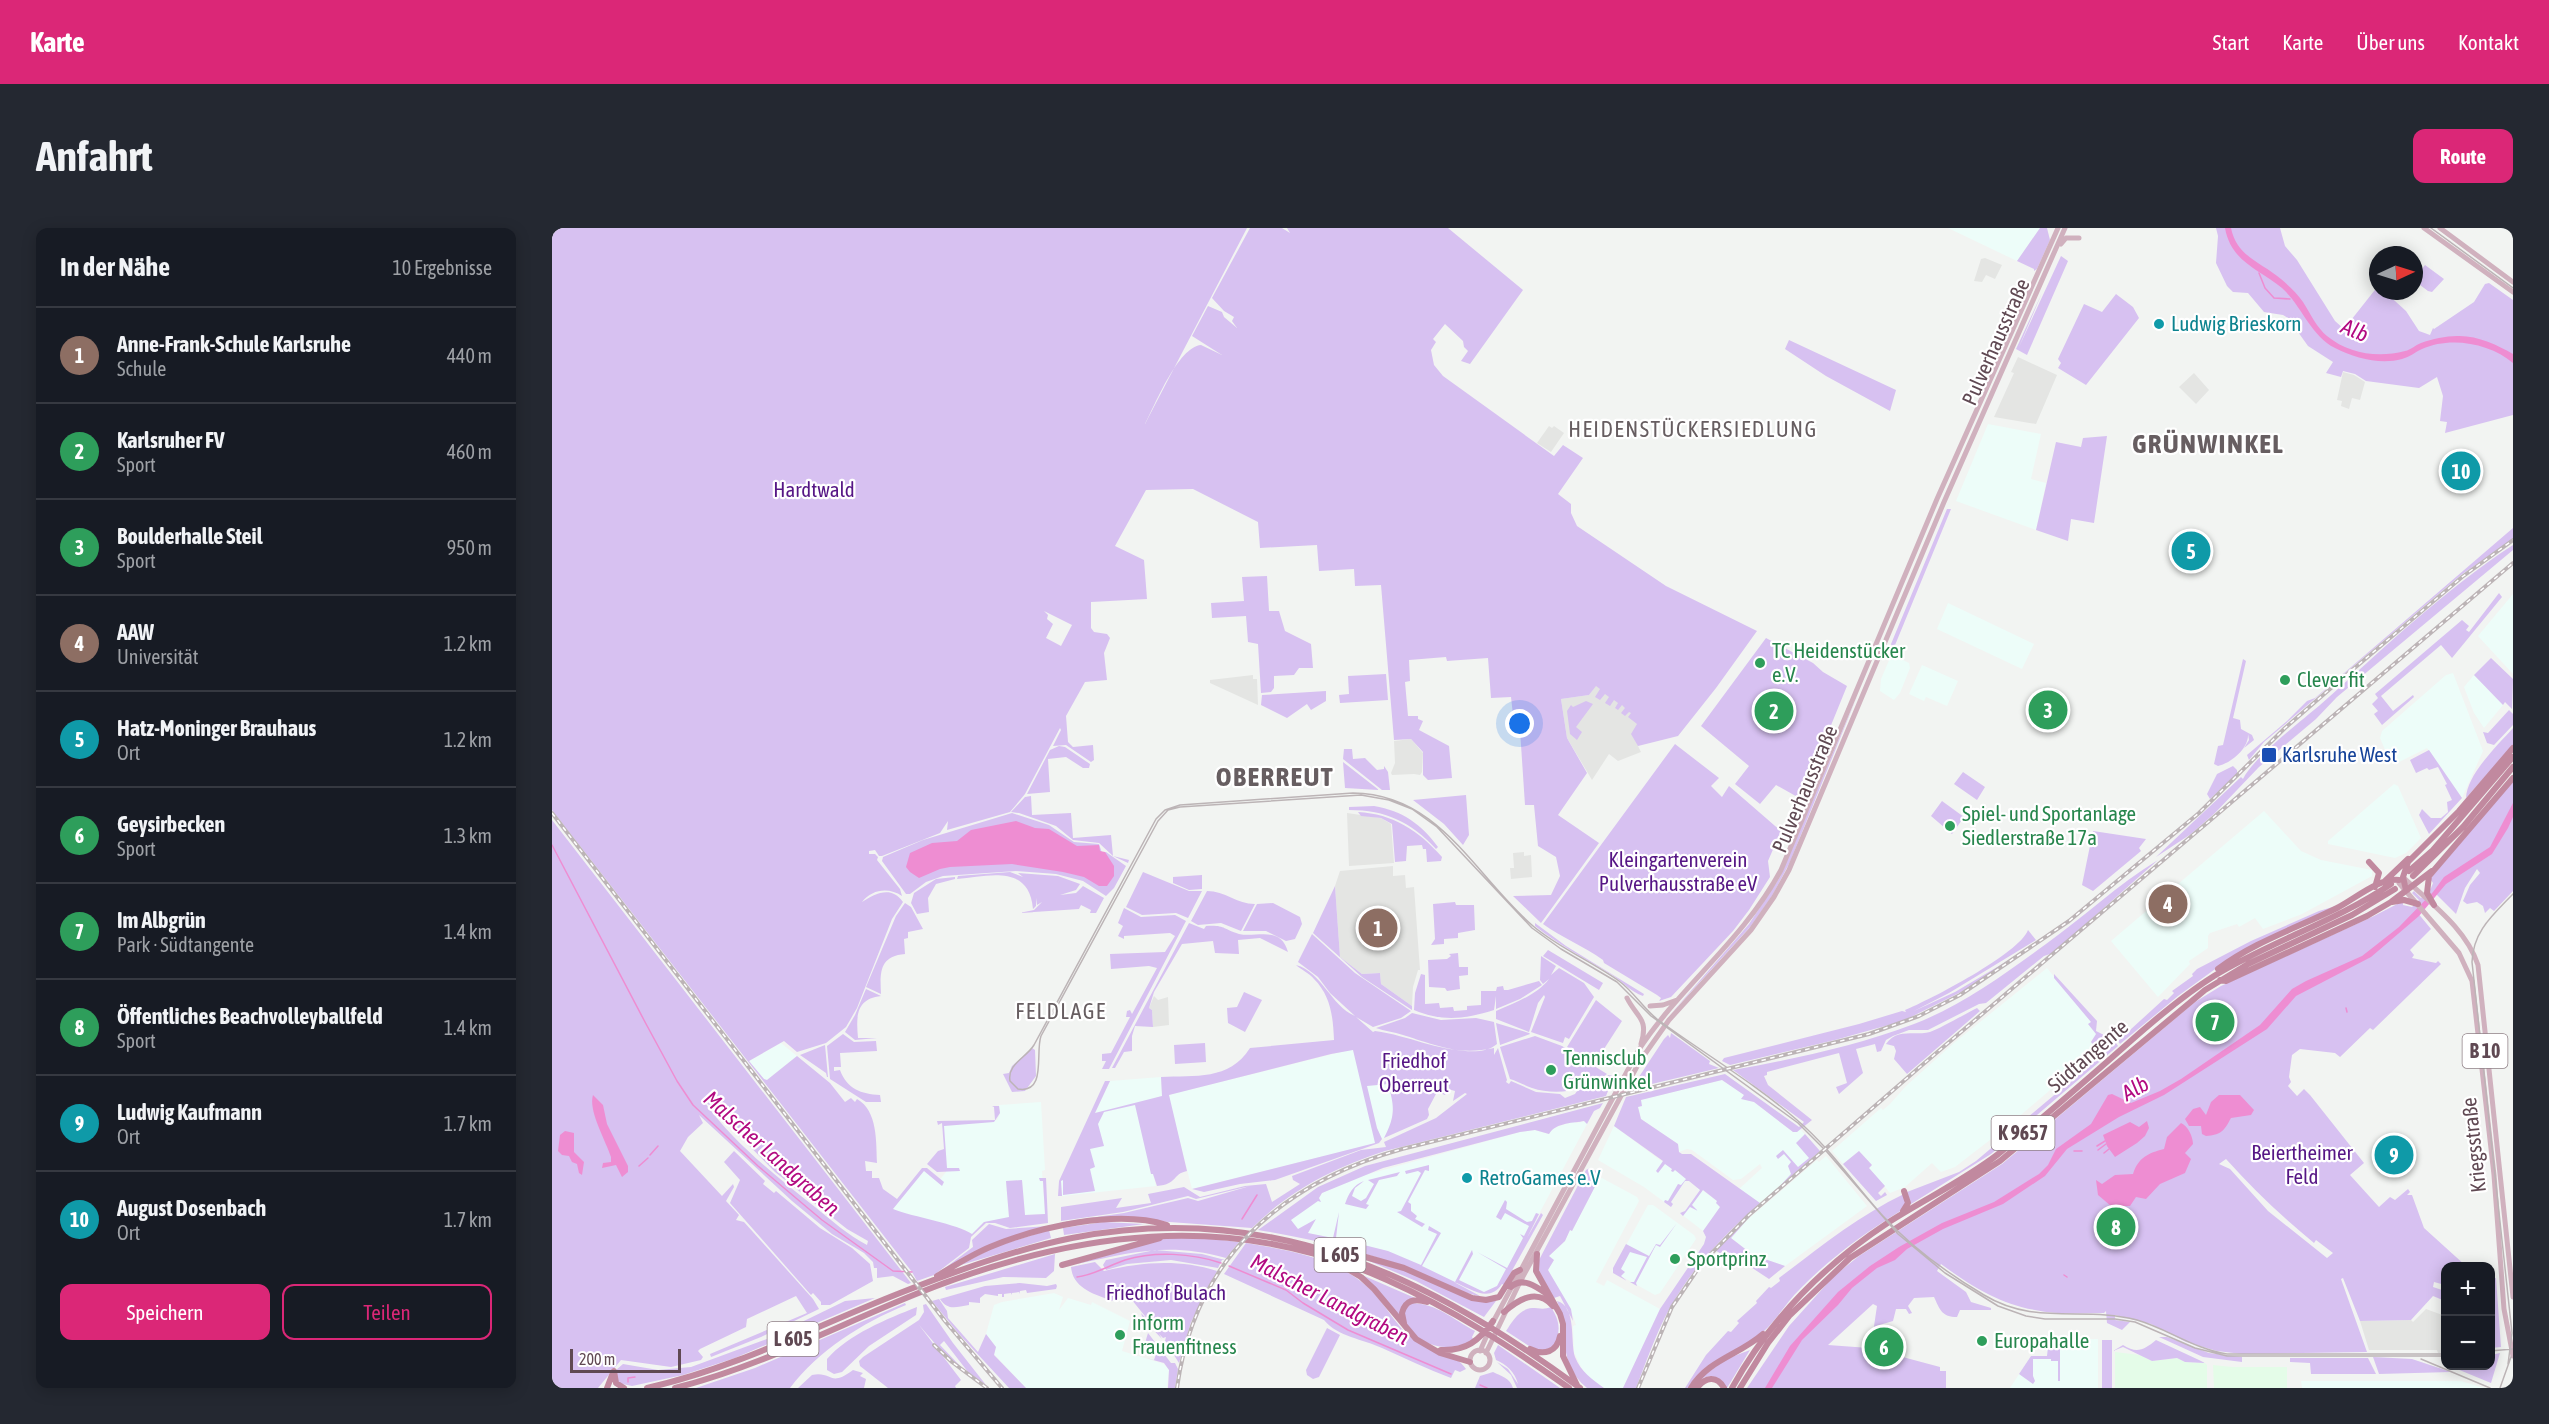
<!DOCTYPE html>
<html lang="de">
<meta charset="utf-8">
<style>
:root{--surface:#171b24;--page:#242831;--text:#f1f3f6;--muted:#9ea1a6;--line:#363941;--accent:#db2777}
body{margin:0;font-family:"Asap Condensed",sans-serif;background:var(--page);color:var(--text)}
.controls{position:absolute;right:18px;bottom:18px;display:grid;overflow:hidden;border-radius:12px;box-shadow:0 3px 15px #0003}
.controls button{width:54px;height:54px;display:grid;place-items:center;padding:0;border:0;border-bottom:2px solid var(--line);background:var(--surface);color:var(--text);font:30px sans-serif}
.compass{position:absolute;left:1817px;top:18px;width:54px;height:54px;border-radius:50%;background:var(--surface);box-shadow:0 3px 15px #0003;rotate:86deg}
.scale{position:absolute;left:18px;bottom:15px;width:111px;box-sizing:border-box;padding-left:6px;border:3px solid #604953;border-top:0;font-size:16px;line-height:21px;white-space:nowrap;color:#604953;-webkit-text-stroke:4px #fff;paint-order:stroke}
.you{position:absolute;left:968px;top:496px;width:21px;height:21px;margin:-15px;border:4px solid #fff;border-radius:50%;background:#1a73e8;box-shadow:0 0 0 9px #1a73e833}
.badge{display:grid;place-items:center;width:39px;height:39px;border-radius:50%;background:var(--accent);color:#fff;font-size:20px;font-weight:700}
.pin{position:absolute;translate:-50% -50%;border:3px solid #fff;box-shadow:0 2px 6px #0006}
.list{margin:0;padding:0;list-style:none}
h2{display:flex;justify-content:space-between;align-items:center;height:78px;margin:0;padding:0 24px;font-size:26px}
h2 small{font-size:20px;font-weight:400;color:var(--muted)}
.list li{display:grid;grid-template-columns:39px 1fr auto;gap:18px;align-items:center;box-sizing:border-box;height:96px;padding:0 24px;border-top:2px solid var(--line)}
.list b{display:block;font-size:22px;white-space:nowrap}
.list p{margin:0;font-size:20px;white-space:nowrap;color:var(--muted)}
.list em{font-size:20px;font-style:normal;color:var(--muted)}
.actions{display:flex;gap:12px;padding:18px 24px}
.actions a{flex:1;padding:14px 0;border:2px solid var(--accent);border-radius:12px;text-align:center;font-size:21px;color:var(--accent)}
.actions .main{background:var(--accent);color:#fff}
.map{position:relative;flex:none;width:1961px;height:1160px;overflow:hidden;border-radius:12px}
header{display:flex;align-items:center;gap:36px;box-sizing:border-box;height:84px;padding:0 30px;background:var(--accent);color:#fff}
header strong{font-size:28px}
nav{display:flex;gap:33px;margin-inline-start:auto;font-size:21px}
.intro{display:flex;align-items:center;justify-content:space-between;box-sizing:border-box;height:144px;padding:0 36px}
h1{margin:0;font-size:42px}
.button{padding:15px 27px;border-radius:12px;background:var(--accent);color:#fff;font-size:21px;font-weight:700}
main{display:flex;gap:36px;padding:0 36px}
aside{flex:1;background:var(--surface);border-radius:12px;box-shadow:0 3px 15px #0003}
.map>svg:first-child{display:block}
.commercial{fill:#edfdf9}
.education{fill:#e4e5e3}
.medical{fill:#e4fce8}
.green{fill:#d7c1f1;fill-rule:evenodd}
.water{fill:#ee8dd2}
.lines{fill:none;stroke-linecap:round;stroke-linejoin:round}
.stream{stroke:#ee8dd2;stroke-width:1.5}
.major{stroke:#d0b1be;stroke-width:5}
.highway{stroke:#c1899f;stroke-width:6}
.tram{stroke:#bcb4b6;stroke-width:1.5}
.rail-casing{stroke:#bcb4b6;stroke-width:4}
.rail{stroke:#fff;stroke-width:1.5;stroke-dasharray:4.5;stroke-linecap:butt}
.culture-dot{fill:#0f9aa8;stroke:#fff;stroke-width:2}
.leisure-dot{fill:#2e9e5b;stroke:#fff;stroke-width:2}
.transit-dot{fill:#1a4fb4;stroke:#fff;stroke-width:2}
.labels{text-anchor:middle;stroke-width:4.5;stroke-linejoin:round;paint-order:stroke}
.shield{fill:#fff;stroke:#908087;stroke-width:1.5}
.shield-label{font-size:20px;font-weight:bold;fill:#604953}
.culture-label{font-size:21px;fill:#0d838f;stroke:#fff;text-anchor:start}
.street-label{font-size:21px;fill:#604953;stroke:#fff}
.park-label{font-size:21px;fill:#561685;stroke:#fff}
.leisure-label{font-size:21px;fill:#27864d;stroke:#fff;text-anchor:start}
.transit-label{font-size:21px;fill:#164399;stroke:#fff;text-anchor:start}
.water-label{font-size:22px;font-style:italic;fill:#b20a81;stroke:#fff}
.neighbourhood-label{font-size:22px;letter-spacing:1.5px;fill:#675e61;stroke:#fff}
.district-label{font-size:27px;font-weight:bold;letter-spacing:1.5px;fill:#675e61;stroke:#fff}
</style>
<header>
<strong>Karte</strong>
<nav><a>Start</a><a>Karte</a><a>Über uns</a><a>Kontakt</a></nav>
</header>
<div class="intro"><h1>Anfahrt</h1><a class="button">Route</a></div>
<main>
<aside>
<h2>In der Nähe<small>10 Ergebnisse</small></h2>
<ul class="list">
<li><span class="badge" style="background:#8d6e63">1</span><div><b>Anne-Frank-Schule Karlsruhe</b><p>Schule</p></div><em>440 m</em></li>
<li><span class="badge" style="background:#2e9e5b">2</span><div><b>Karlsruher FV</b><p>Sport</p></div><em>460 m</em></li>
<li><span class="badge" style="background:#2e9e5b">3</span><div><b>Boulderhalle Steil</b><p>Sport</p></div><em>950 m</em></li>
<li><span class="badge" style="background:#8d6e63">4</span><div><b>AAW</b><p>Universität</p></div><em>1.2 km</em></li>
<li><span class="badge" style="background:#0f9aa8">5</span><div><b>Hatz-Moninger Brauhaus</b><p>Ort</p></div><em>1.2 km</em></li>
<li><span class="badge" style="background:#2e9e5b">6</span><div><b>Geysirbecken</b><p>Sport</p></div><em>1.3 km</em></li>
<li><span class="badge" style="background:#2e9e5b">7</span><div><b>Im Albgrün</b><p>Park · Südtangente</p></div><em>1.4 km</em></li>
<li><span class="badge" style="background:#2e9e5b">8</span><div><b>Öffentliches Beachvolleyballfeld</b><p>Sport</p></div><em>1.4 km</em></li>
<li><span class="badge" style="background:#0f9aa8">9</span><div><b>Ludwig Kaufmann</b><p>Ort</p></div><em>1.7 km</em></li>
<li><span class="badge" style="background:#0f9aa8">10</span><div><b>August Dosenbach</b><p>Ort</p></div><em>1.7 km</em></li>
</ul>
<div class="actions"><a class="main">Speichern</a><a>Teilen</a></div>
</aside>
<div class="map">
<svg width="1961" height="1160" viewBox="0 0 1961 1160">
<rect width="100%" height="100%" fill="#f2f4f2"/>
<!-- commercial -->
<path class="commercial" d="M1396,0H1488L1465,33Z
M1436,196L1489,206L1479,251L1494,255L1484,302L1404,273Z
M1961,366V446L1926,408Z
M1396,375L1482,416L1470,441L1385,401Z
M1341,423L1347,430L1357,435L1358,440L1348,465L1342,472L1328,463L1329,451Z
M1370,437L1406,453L1395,478L1374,469L1372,473L1357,466Z
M1901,445L1931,523L1910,570L1875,520L1845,535L1838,522L1834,524L1828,510L1830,503L1894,447Z
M1922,447L1951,477L1932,500L1922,485L1912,459Z
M1842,556L1846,558L1869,610L1854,625L1843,630L1776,616V613Z
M1712,583L1749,623L1769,632L1820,642V648L1750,686L1711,701L1703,690L1687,699L1685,696L1658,705L1656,708V720L1637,733L1638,736L1606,769L1559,713Z
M1495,740L1539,794L1545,806L1539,813L1545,822L1456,898L1403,939L1389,944L1380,935L1353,959L1338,965L1317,940L1320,937L1307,923L1291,936L1280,923L1329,880L1331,882L1338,876L1354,858L1402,815Z
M229,815L245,828L215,852L212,851L197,833Z
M801,821L825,915L640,961L616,867Z
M609,849L610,868L584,876L604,958L510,968L509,952L514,950L549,884L543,885L558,853Z
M1170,852L1192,867L1190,871L1202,874L1241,904L1248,901L1268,923L1208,975L1187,961L1210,940L1208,936L1189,951L1181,952L1140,922L1135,921L1127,924L1126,916L1089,891L1086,879L1088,872Z
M835,856L842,876L839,897L832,910L830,911L825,900L814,857Z
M489,874L493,942L490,943L493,986L473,987L470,952L454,953L457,990L432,994L420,1006L411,1001L364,990L340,981L372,942L386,954L394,944L390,895L445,892L448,885L447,877Z
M1023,893L1024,895L1034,893L1035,896L948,1059L940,1065H926L849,1030L843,1026L736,1003L733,994L767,970L770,965L806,949L968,904L983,902L997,906L1001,900Z
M1062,898L1120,941L1119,943L1123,942L1135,951L1119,974L1121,976L1119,979L1092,959L1046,932Z
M1274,928L1315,978L1233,1038L1201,1027L1179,1010L1195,992L1265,932L1267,934Z
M1048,949L1085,969L1087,973L1044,1054L1052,1058L1055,1052L1108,1081L1071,1160H1052L1035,1148L1029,1139L1022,1124L1021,1098L1024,1097L1021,1088L996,1042L1002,1032L996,1029L1013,1013L1018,1002L1020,1003Z
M1146,959L1165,973L1168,980L1151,1003L1128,985L1133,983L1148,962L1145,961Z
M1096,977H1101L1142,1007L1144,1011L1108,1065L1103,1067L1060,1043Z
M502,1065L511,1069L507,1082L516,1070L539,1077L540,1074L578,1093L570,1123L612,1136L617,1142L615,1160H474L442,1126L444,1119L434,1106L442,1077L450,1074Z
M1546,1111V1160H1458L1479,1128H1495V1112Z
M1749,1153H1909L1932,1160H1750Z"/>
<!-- education -->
<path class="education" d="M1433,30L1450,37L1443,51L1434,47L1430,54L1422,53L1429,31Z
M1466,129L1505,147L1484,196L1442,189L1462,145L1459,144Z
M1791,144L1802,147L1813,154L1808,172L1800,170L1797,181L1789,178L1790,173L1785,172Z
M1642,145L1657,162L1644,176L1627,159Z
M997,198L1000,200L1002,198L1012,205L999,224L985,215Z
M701,447V451H705L706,477L658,455V452Z
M1044,457L1089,490L1086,518L1089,524L1066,533L1057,526L1040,552L1015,510L1009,471L1037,467Z
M859,511L871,525L870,544L868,547L862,546L840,547L839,545L843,535L842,513Z
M795,585L829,590L839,596L842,635L797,638Z
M972,624V628L979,627L980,649L959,651L958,640H962L961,625Z
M841,638V648L853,647L854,660L862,659L868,742H866L861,759L860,778L829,756L828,745L810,746L788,729L783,658L788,643Z
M602,768L606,772L616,769L617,797L601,799L600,782L597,780Z
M1874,1081L1893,1088V1125H1886L1885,1122H1817L1808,1093L1859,1092L1861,1094Z"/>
<!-- medical -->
<path class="medical" d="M1563,1124L1588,1127L1600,1133L1625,1130L1633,1134L1653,1135L1655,1137V1160H1563Z
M1661,1137L1680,1139H1735V1160H1662Z"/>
<!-- green -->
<path class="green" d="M0,0H695L593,196C603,177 626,119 649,117L670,127L640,108L656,78L670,84L672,89L685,100L680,93L682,89L672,83L660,70L698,0H730L738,5L735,0H896L971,62L918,136L909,133L916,123L912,119L911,113L893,96L881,111L884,114L879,122L882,137L891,148L1002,228L1011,217L1031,230L1006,266L1019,276V285L1025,298L1114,358L1205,403L1164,460L1126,508L1086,518L1079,506L1085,496L1076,489L1079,485L1077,484L1073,488L1069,485L1073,480L1070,477L1066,482L1063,480L1066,475L1062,472L1058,478L1053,475L1057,469L1053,466L1048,472L1043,469L1048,461L1044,458L1037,467L1009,471L1015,510L1035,545L1006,587L1047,615L989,695L961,668L999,667L1008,648L1004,629L986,618L982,577H973L967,487H961L959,469L939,470L936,430L895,433L894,429L857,432L858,453L853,454L856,488H866V491L871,493L867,502L897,518L900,550L876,552L871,547V524L859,511L842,512L829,357L803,358L802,341L767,343L765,317L708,320L706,294L641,261L594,262L563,318L592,332L595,371L539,374V400L542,404L555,406L558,410L552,425L555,452L533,454L514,488L516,514L521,519L541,517L542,532L539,534L514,517L501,518L509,502L508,500L473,566L458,584L395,602L396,593L388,605L330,628H327L323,622L317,623V626H323L326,629L325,632L348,661L350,668C337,659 320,661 310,674C323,666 339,657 351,674L340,691L305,780L294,799L274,815L245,824L232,813L197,833L212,851L215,852L245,828L278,855L293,874L299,870L303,874L305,871C326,883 324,914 325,935L313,933L314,943H320V950H327L331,961L345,971L370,940H375L392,954L390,958L372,943L341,981C361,989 406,996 420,1006L432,994L457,989L454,953L470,952L473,987L493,986L491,953H488L487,950H494L496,995L458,1000L443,995H434L419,1009L417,1020L382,1047L365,1053L360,1044L0,582ZM492,383L520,397L509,418L494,410L501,396L495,391L496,387Z
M1488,0H1495L1498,12L1485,41L1482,43V41L1465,33Z
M1664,0H1728L1733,18L1745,32L1783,93L1792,101L1826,58V63H1832L1854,83L1867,103L1878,107L1881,100L1882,101L1922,74L1933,56L1937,55L1961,72V187L1893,205L1895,194L1888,193L1891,168L1885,149L1867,160L1814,153L1803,146L1791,143L1789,149L1774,145L1781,134L1756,118L1736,90L1731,87L1712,84L1696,65L1681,64L1675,58L1664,35L1666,8Z
M1509,28L1516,33L1475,127L1464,121L1490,65L1467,119Z
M1873,37L1892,51L1880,64L1876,63L1864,54V49Z
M1564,66L1581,79L1587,90L1534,157L1506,140L1509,135L1506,131L1532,76L1550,84Z
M1237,112L1344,162L1338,183L1274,148L1233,121Z
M1555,208L1542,295L1519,291L1516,313L1484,302L1504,214L1529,219L1531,210Z
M1395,281H1399L1341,422L1339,416Z
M1961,300V311L1909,347L1712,514L1697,532L1695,527L1735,493L1755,473L1763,470Z
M1961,317V322L1785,469L1764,491L1707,539L1663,585L1639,606L1604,629L1689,549L1691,551C1701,530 1748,494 1768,477C1830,422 1892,362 1961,317Z
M715,348L717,383H727L733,403L759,416L761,440H747L742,447L722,448V460L719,464L709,465L706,416L696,414L694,388L660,390L659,375L692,373L690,349Z
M1947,365L1950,369L1900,430L1889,417L1829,468L1841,483L1861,467L1862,469L1830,497L1822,486L1826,483L1820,476L1826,470L1823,466L1910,392L1917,398L1914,402L1917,404Z
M1214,410L1261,435L1271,444L1295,458L1249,571L1224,557L1208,576L1183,556L1197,538L1149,498Z
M1939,430L1961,451L1960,481L1953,474L1951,477L1922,447Z
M1691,431L1694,433L1681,490L1688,492L1689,501L1700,507L1702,512L1692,520L1697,512L1696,506C1697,520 1679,535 1666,538L1662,536L1666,518L1671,517Z
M834,446L836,472L788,475L787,467L797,466L796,448Z
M774,463V473L759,482L755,476L735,490L709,477L710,467Z
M1306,466L1238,634L1220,668L1199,698L1117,788L1197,696L1228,649Z
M1034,473L1041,476L1024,499L1030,504L1025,512L1018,506L1015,483L1019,477L1021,479Z
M1957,482L1961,486V497L1942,517L1935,515L1931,504L1936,505Z
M1961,500V517L1914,570C1915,546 1946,517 1961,500Z
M1123,516L1167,550L1159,558L1170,569L1177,558L1229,603L1216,633L1218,649L1197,682L1181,703L1119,769L1107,773L1109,770L1105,767L1052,735L1051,732C1032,718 1010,710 991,696Z
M507,518L513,519L538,536L537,540H531L514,529L496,531L498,564L475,566L498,522Z
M792,521H800L801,531L813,530L825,542L832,541V538L836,544L838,562H830L791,531Z
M1877,522L1910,570L1877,606L1867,587L1870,581L1879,590H1889L1896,584L1895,574L1900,572L1893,557L1895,556L1886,539L1877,542L1875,540L1864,545L1858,532Z
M791,534L827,562L793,560Z
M1681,538L1685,542V546L1658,571L1655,566L1665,546Z
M1411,544L1433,559L1425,572L1402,556Z
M1961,552V663L1942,683L1938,680L1933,685L1931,678L1925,674L1915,676L1911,673L1918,657L1928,645L1925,641L1913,660L1904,686L1884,666L1865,684L1879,701L1858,722L1862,727L1860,730L1884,735L1886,733L1889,736L1821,802L1818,800L1788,829L1783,825L1748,821L1740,827L1737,849L1739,854L1736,858L1745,868L1752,861L1758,867L1812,935L1798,947L1827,979L1838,969L1843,972L1856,961L1858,964L1855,967H1860L1872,1000L1914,1038H1894L1893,1057L1882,1054L1881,1059L1893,1063V1073L1881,1068L1859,1092L1808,1093L1791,1050L1789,1051L1815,1124L1690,1126L1665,1123L1634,1114L1599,1096L1563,1087V1092L1578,1094L1570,1102L1555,1095L1554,1083L1552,1085C1529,1085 1505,1087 1483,1082C1447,1076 1416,1056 1389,1036L1385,1043L1414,1064L1419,1074L1439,1080V1082H1408L1405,1089C1390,1089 1388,1082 1382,1069L1362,1070L1356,1078L1360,1085L1357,1086L1354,1081H1344L1341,1093L1324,1098V1105H1321L1325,1078L1321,1076L1276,1117L1317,1120L1388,1139V1143H1394V1160H1195L1237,1098L1282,1048L1307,1028L1450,936L1643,774L1669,758L1822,688L1851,673V677L1860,679L1867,672L1860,665L1862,663L1869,670L1879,660L1881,655L1878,651ZM1674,931C1701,961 1730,989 1762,1015L1764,1012L1781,1025L1775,1030L1716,983L1678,941L1667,936Z
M914,567L917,607L911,617L892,596L861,572Z
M479,568L480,587L519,585L521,610L559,607L561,628L577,632L576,635L561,628L547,615L521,612L504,598L467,585L459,584L473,569Z
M1390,573L1412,589L1400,606L1379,588Z
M822,578C851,583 869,596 886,619L884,621C859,594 834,582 797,582V579Z
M806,584C841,586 866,602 890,629L889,633L875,634L874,621H871L870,617L855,618L854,633L843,634L840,596L829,590L809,588Z
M460,585L497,597L522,614L547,616L550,625L554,624L574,638L562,660L554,668L531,653L504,646L464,643L391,648L374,654L358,666H354L330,633L331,629L371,612Z
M0,592L359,1055L356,1056L341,1048L325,1050V1040H322L321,1034L312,1025L280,1006L240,973L147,887L151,895L136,909L128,923L170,968L181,956L182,959L174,973L187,987L184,992L192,994L261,1071L267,1081L209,1109L159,1129L158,1126L255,1085L244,1068L195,1091L194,1099L148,1121L146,1123L151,1129L149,1132L119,1139L69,1132L46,1160H0ZM154,874L223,944L295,1001L316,1013L315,1017C296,1007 279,992 263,979C224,948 183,916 153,875Z
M1541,603L1594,611L1587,620L1589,623L1541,663L1530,657Z
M1606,632L1501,725L1492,728L1434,775L1427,776L1376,802H1357L1341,808L1334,812L1329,823L1325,824L1323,816L1304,821L1311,845L1287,866L1284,859L1295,855L1287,825L1215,844V847L1212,848L1216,857L1260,892L1245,904H1241L1202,874L1189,871L1192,867L1170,852L1089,872L1090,878L1086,879L1089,891L1126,916L1127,924L1130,926H1139L1208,975C1177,1003 1147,1032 1125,1068C1107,1096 1096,1129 1084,1160H1071L1108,1081L1152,1016L1154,1009L1151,1003L1168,979L1164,975L1165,973L1151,962L1140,977L1146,983L1138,979L1131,988L1128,985L1133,983L1148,962L1137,953H1133L1119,974L1121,976L1119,979L1112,974L1113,972L1116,973L1126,956L1129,957L1134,951L1123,942L1121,944L1119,943L1120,941L1113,936L1106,945L1104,943L1111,933L1062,898L1074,869L1173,846L1247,899L1252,894L1181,842C1242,831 1304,818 1362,796C1409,778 1453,746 1494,716C1532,689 1566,656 1606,632Z
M458,644L471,649L466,645L506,648L528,656L524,662L508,667L524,665L531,658L552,670L544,685H538L539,682L529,677L527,681L467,685L482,682L490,674L485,677L484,670V678L481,681C477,636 437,648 405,651L406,648Z
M591,644L637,663H650L636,690L624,685L590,687L574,679Z
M650,647V661L637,662L621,655V649Z
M403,649V651L384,656L376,670L377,684L365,686L359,675L362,665L384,651Z
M783,658L788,729L810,746L828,745L829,756L860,778V782L810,749L761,705Z
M655,663C673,663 685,676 703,676L689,703L669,695L646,697L639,693Z
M903,674L904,677H922L923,702L906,705V710L892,711V716L879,717L883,711L881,676Z
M353,675L359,679L371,701L356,704V710L352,711L353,726C327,728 328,745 329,766L314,759L344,688Z
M721,675L748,689L750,696L743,711L734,713L714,703H691L705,676Z
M1784,678L1677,731L1626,768L1568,816L1566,813L1612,771L1615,772L1622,765L1620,763L1641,748L1640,746L1645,741L1699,713L1767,683Z
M572,680L589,689L623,687L634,693L557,841H550L554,833H550V826L559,825L578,789H574L575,783L578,782L580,786L605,740L597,738L559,741L558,726L613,724L623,708L618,705L572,708V711L566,708L571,698L566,695Z
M637,695L652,701L654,698C674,697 670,701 687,706C704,710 729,697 736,724L708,710L686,712L687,726L663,725L661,713L630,716L602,764L597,780L600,782L601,799L583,798L580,808V823L572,824L563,840H560Z
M983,695L1014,718L1092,766L1091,768C1079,764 1071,754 1060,747C1034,731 1007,717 983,698Z
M1476,702L1484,712L1397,765L1362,783L1403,764L1462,729L1415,761L1351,793L1283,812L1178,837L1170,833L1172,830L1307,796L1350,783L1354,784L1353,782C1378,772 1468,725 1476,702Z
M760,706L803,745L859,783L849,790L821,799L804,789L821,804L823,803C866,809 896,830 942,820V827L946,820L955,852L954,854L957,856L959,853L984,864L1008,866L1013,870L1023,866L1025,863L1039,858L1046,859L1056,847L1062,848L1054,868L833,923C782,940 738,962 700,1000L590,992L510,994L572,985L636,970L646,973L698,958L644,971L636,968L571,984L509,993V979L570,970L564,980L599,975L596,966L632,959L648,969L693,958L714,956L720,974L748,956L741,952L740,948L809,922L834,919L832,914L884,890L915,866L913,865L901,873L903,863L896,861L893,867L885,864L876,881L877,887L875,891L832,910C843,889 843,879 836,856L815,858L825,900L830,911L827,915L723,952L688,956L652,964L640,961L823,915L801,822L779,826L617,867L635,943C620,946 626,956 605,958L601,946H599L583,877L552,884L546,896L552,918L538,921L543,939L538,941L543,963L511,967V952L509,953L510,968H506L507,953L553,853H558L543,885L610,868L609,849C643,847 677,853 698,820L782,812C781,789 779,768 762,751C757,745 748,741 744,737C770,744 779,778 803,788L778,765L766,749L746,734Z
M996,722L1051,755L1047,762L991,728Z
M906,725L907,739H916V747L907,748L908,761L895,763L893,760L877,759L876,732L895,731L899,728L897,726Z
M989,728L1004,738L999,747L1007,740L1032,755L1042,769L1017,811L1013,809L1011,815L979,804L993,769L992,767L986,775L977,804L944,791V783C963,775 986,766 997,751L991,756L988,752Z
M869,746L873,747V776L887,775L888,780L901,779L902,783L915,782V778L929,777V763H944L945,759L951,758L952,762H956L987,753L990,757L968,771L944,781V768L942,782C914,791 890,794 862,782L863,765Z
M1502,746L1545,793L1544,803L1554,808L1556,813L1545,822L1539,814L1544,806L1536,796L1539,794L1502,750Z
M314,761L329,768C304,771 304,788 306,810H325L303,812L293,804L303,787Z
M692,764L710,772L693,804L676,795L675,780L685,779Z
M1044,772L1070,793L1043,835L1015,819Z
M1425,780L1428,783L1355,846L1342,831L1344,823L1342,818L1334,816C1345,800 1363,808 1378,804C1389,800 1413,786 1425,780Z
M860,785L889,792L924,790L942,794L945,816C924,834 874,814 851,807C842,804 832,803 824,800L853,790Z
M944,795L977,805L978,806L948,817Z
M1119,805L1158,833L1157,836L1167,840L1079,861L1112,811L1116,807L1118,810Z
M291,806L302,814L324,813L325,823L288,825L289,839H282V843L288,842C295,861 309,866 328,867L329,874H314L278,851L275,818Z
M983,808L1010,818L1055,846C1036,863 1004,868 980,860C972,857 965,853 958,851L948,819Z
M653,815L654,834L623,836L622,817Z
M1564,815L1566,818L1439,926L1359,976L1355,964L1407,944L1424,933Z
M273,817L276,849H275L274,845L248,827Z
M480,820L483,822L484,848L473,863L460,864L451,846L457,845L460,838Z
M1051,875L1048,880L1042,883L1035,896L1032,893C1023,895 1004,894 997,906L983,902L968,904L831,940L770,965L767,970L769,974L766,973L739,992L746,1001L764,991L756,1005L781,1010L787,984L784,1010L836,1023L869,1037L885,1006L876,1002L877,998L889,1005L870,1038L903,1054L920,1022L921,1026L907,1052L932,1064L945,1058L954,1041L925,1024L955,1040L971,1010L968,1006L972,1008L977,998L953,985L949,992L944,989L953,972L955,974L954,981L975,994L980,993L984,985L987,986L975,1010L989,985L991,987L952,1057L950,1056C937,1076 918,1060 902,1054L928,1068L943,1069C912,1070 884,1051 855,1040C808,1022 756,1010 706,1002L766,959L813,938Z
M440,878H447L448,885L442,894L392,898L395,940H407L408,943L385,944L375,936L386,923L392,921L390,895L386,897L385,893L443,892L442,879Z
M1253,906L1268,923L1227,959L1239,946L1236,938L1239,934L1232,926L1226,931L1224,928L1231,922L1246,939L1257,930L1244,915Z
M182,923L213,953L211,956L222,965L224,963L268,1000L300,1020L318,1036L321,1053L278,1077H269V1074L261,1065L259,1067L178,975L188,952L172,934Z
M1307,923L1320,937L1317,940L1333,958L1326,965L1329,968L1333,964L1335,967L1324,973L1291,936Z
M877,937V943L873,942L856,974L859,976V983L865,988L863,991L873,996L870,999L845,984L849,983L869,945L866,943L854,946L853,943Z
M1038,940L1047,944L1045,948L1048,949L1020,1003L1018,1002L1013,1013L997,1028L1002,1032L996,1042L1019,1081L1021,1093L1008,1068L1002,1070L986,1042L987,1032L1034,942Z
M848,944L845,948L827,952L814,976L817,977L814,981L793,976C797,965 801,957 812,953L803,960L800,968L809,973L814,970L822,956L816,952Z
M1352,966L1354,973L1350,982C1313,1005 1279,1029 1248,1061C1233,1075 1222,1097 1205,1109C1179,1128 1153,1132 1136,1160H1133L1154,1127L1176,1103L1179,1104L1187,1095L1185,1093L1205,1075L1204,1073L1217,1059L1219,1060L1228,1053L1227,1050C1267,1020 1306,988 1352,966Z
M1195,992L1179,1010L1201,1027L1233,1038L1217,1051L1176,1024L1169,1026L1163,1022Z
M552,994L592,996L512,1007L511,1000Z
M1125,995L1108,1019L1104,1017L1084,1055L1085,1058L1078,1054H1082L1095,1029L1078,1024L1069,1041L1073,1044L1069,1048L1075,1053L1061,1045V1040L1074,1016L1097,1028L1104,1016L1108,1017Z
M437,996L454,1001L496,998L468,1006L385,1046L421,1019L420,1012Z
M497,1002L499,1010L409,1037L442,1019Z
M612,1010H653L687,1014L674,1030C618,1014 580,1024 525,1036Z
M694,1015C740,1023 787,1030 821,1064C834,1078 845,1099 860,1110C877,1122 903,1124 914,1141L908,1144L903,1142L899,1150C875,1141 853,1130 830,1120C811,1111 786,1109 772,1092L672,1046Z
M603,1022L650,1026L673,1032H670L666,1040L619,1032L575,1036L554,1042L551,1037L554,1032L559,1031Z
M796,1024L841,1037L911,1068L944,1073L932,1089L864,1053Z
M503,1026L502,1043L494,1050L451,1049L394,1062L393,1059Z
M543,1034L552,1043C590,1034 627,1031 665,1043L639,1094L627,1135L613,1113L614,1109L611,1110L607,1106L610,1111L591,1091L589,1085L601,1098L571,1061L560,1073C543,1066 521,1061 519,1039Z
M810,1047L863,1070L858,1072L849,1091Z
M1944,1050L1949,1119L1939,1120V1051Z
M468,1055L495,1058L504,1056L505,1058L504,1061L475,1065L474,1062L468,1063L467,1066V1064L460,1065L459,1067V1065L452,1066V1069H450V1066H446V1068L433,1066L428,1070V1075L417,1074V1077C404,1079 396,1083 388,1071L433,1058Z
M323,1070L183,1130L131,1147L80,1158L66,1155L64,1142L71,1136L106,1142L139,1139L215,1111L293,1073Z
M387,1071L395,1083L396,1090L426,1124L434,1106L444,1119L442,1127L474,1160H457L406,1105L380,1073Z
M1005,1073C1025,1078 1018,1114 1023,1129C1029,1144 1040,1151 1052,1160H1035C1003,1133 1019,1106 1005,1073Z
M353,1075L354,1077C310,1095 267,1122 238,1160H144L203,1140Z
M858,1075C885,1075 900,1091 923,1103L920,1109L922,1113C896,1127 857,1117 851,1085Z
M374,1076L401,1115L434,1157L416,1144L392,1113L388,1117L410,1140L392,1126L367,1097L409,1152L403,1158L404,1160H336L308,1138L307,1133L311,1129L367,1092L372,1084L371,1077Z
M365,1079L364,1087L317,1118L290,1144L282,1146L275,1142V1131C297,1106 335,1091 365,1079Z
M999,1079C1008,1093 1009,1103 1002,1118L993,1123L980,1120L954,1103C960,1094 967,1081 980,1080C987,1080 992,1082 999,1079Z
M775,1100L788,1107L767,1149L761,1151L755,1147L754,1142Z
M596,1105L619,1135H623L626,1141L623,1160H616L617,1142L612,1135L594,1130L602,1132L604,1126L600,1124L601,1122L594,1123L596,1116L593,1115Z
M1497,1108L1508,1110V1153H1506V1133H1499V1131H1481V1148L1483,1153L1481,1156L1467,1146L1479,1128H1495Z
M1607,1109H1615L1657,1125L1690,1129V1134L1651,1129Z
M1550,1112H1560V1160H1550Z
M1604,1112L1647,1132L1653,1135L1633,1134L1625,1130L1600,1133L1571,1119L1561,1123L1571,1117C1585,1126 1592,1122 1604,1112Z
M946,1117L1008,1160H965L959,1147L945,1134L956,1141L966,1156C963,1144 954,1136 944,1132L942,1125Z
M1198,1122L1175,1160L1160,1148L1153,1149L1146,1154L1145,1153L1174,1131Z
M1948,1125L1939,1155L1905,1141L1906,1138H1938L1939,1127Z
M1821,1129L1860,1131L1899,1144L1827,1146Z
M1738,1130H1816L1824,1146H1759L1758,1135L1738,1134Z
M301,1142L311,1145L308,1148L314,1151L312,1160H246L260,1147C281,1143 277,1160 301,1142Z
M941,1144C949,1148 958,1150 961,1160H923L928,1148Z"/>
<!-- water -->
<path class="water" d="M1673,0H1679C1685,29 1709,34 1729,51C1737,58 1745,65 1751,74C1758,85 1765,100 1775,108C1797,126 1826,130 1853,123C1859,122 1863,117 1869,115C1880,111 1894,108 1905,108C1924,107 1946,117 1961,126V135C1938,115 1898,108 1870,121C1863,124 1858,129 1850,131C1828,137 1803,130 1783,120C1758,107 1750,78 1730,60C1707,41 1679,34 1673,0Z
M1961,575V589L1956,600L1940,626L1894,656L1867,688L1819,729L1744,768L1715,801L1612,867L1567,889L1515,921L1493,948L1451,976L1391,1001L1355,1021L1343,1032L1325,1040L1300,1060L1286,1077L1250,1112L1220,1160H1213L1238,1118L1286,1064L1318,1038L1347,1019L1390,995L1442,974L1487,946L1496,937L1504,921L1539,896L1556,867L1560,866L1579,875L1608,863L1629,851L1708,797L1740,761L1754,753L1810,728L1819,721L1847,699L1881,664L1892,649L1938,619Z
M464,593L483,600L497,601L525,618L547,617L548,623L553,624L562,638V648L555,658H547L532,649L511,644L460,636L398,639L388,641L367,650L358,644L354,639L358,625L380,615L405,613L419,602Z
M41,867L51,877L55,896L76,938V944L70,949L64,937L50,940L51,935L59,934V929C54,913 36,883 41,867Z
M1667,867H1688L1702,882L1699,887L1679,890C1672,903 1669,907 1654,908L1650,906L1649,898H1637L1633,891L1641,881L1648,879L1654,887L1659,874Z
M1595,893L1597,900L1593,908L1585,915L1563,929L1555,918L1551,907L1578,894L1587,899Z
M1629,895C1636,898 1641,909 1641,916L1633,925L1639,931L1633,945L1608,956L1594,971L1584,969L1578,978H1559L1546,967L1544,952L1550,956L1563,947L1581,946C1586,930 1596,925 1612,921L1615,909Z
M13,903L22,905V924L32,934L30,947L27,945L25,936L20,934L17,928L10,927L6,923L8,907Z"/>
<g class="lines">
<!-- stream -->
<path class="stream" d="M1707,45L1713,60L1722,70L1738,71
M0,617L93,794L125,853L141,877L206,938L270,992L341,1043L360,1044
M1794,780L1795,784
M1545,918L1553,913
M1546,922L1554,916
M1522,923H1530
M1552,925L1557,921
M98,927L106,918
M87,938L96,930
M690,991L705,967
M677,1038L734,1062L751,1075L796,1102L899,1146
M1512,1047L1515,1049
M525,1049C542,1047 556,1038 573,1032C602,1023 640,1025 669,1035
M76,1154V1150L83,1149
M928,1157L935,1160"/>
<!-- major -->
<path class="major" d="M1872,0L1961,64
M1888,0L1961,54
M1509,16L1514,10H1527
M1851,649C1878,675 1914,700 1926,737L1961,1069
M1847,655L1907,725L1920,753L1942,947L1952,1081L1961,1128
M1075,770C1085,790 1097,790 1089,816
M1098,778L1111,777L1125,772
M940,1096L1086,823C1129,757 1190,714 1229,642L1385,271L1506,0
M918 1132a10 10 0 1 1 20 0a10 10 0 1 1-20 0Z
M928,1123L936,1105
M934,1125L968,1054L1088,833L1117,792L1199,702L1222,669L1237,642L1392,274L1513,0"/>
<!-- highway -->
<path class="highway" d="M1817,634L1827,645L1823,659
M1857,643L1881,622L1961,529
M1861,648L1911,599L1961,539
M1833,653L1856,631
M1854,662L1851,649L1856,634L1907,583L1961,520
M1840,674L1852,672L1866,676
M1882,677L1875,665L1877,648L1961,550
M1666,741C1702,714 1745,700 1785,680C1803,671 1826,650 1847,652
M1668,752L1674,753L1815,688L1839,674L1880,643
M1351,983L1356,975L1352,963
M768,1016L852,1040L920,1070L934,1072L947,1069L962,1045L968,1042
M985,1026L984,1043L1008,1086L1011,1096V1128L1025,1157
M510,1037L608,1010
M789,1037L809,1049L822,1061L864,1111L888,1125L918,1134
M385,1048C402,1038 419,1027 438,1019C486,999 564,981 615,997
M959,1059C970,1048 985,1059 995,1066
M952,1084C967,1071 985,1060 1001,1078
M852,1095L850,1085C853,1072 863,1070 875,1074
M978,1121C992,1128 1005,1124 1008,1108
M889,1122C914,1123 927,1113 941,1093
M62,1143L64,1155L72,1160
M55,1160L60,1147
M95,1160C184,1140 264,1098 348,1065C404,1043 461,1022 520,1010C716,972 874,1046 1028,1160
M123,1160C207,1139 284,1098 364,1066C520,1003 678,981 835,1052C900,1081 959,1119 1017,1160
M1139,1160C1156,1132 1187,1127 1211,1106
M1145,1160C1153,1149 1165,1147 1172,1160
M1180,1160C1218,1091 1272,1037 1337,994C1373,971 1411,953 1445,927C1489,892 1531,855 1573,818C1601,793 1630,768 1662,748C1719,713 1783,694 1839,656
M1188,1160L1216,1115L1238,1087L1298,1030L1448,933L1653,762L1696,736L1800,687L1843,661"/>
<!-- tram -->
<path class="tram" d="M1879,0L1961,60
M1938,1123L1961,1121
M1894,1126H1675C1642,1121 1616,1101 1585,1092C1532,1078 1483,1098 1432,1067C1395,1045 1360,1020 1331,988C1302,956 1278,920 1245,892C1201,854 1151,825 1105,791C1091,780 1082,764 1067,753C1039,733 1007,720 981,698C922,647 888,566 801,565L628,577L613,582L604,591L482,817C474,830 455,836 458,853L466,861C495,866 483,824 489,808L606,593L616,582L628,579L809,567L837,572L860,581L885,599L980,700L1009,721L1065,754L1099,788L1246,895L1275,924L1346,1006L1393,1045L1446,1078L1474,1088L1493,1091H1563L1583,1094L1643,1120L1675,1128H1894
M1869,1131L1938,1160
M1956,1136L1960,1105L1920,734C1921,703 1941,687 1961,666
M1948,1160L1959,1129"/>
<!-- rail casing -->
<g class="rail-casing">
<path id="rail" d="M0,585L393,1093L450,1160
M382,1117L400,1134L435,1160
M625,1160C643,1030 729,955 850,921L1317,806L1367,788L1408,767L1517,693L1647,585L1733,500L1786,454L1910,349L1961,312
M1086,1160L1120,1079L1150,1035L1197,987L1369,838L1961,335"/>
</g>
<!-- rail -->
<use href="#rail" class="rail"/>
</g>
<!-- markers -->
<g class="culture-dot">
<circle cx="1607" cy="96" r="6"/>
<circle cx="915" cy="950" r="6"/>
</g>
<g class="leisure-dot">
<circle cx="1208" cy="435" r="6"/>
<circle cx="1733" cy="452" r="6"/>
<circle cx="1398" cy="598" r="6"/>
<circle cx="999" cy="842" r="6"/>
<circle cx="1123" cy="1031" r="6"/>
<circle cx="568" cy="1107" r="6"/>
<circle cx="1430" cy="1113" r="6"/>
</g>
<rect class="transit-dot" x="1709" y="519" width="16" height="16" rx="3"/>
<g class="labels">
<!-- shield labels -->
<g class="shield">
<rect x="1910.5" y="806" width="45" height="34" rx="4.5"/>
<rect x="1439.5" y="888" width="63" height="34" rx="4.5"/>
<rect x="762.5" y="1010" width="51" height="34" rx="4.5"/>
<rect x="215.5" y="1094" width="51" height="34" rx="4.5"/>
</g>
<g class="shield-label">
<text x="1933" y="830">B 10</text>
<text x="1471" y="912">K 9657</text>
<text x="788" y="1034">L 605</text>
<text x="241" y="1118">L 605</text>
</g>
<!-- culture labels -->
<g class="culture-label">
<text x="1619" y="103">Ludwig Brieskorn</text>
<text x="927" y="957">RetroGames e.V</text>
</g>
<!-- street labels -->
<g class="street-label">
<text transform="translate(1444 114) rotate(-66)" y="7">Pulverhausstraße</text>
<text transform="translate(1253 561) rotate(-67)" y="7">Pulverhausstraße</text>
<text transform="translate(1536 828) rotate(-41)" y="7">Südtangente</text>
<text transform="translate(1922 917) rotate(-96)" y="7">Kriegsstraße</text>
</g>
<!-- park labels -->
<g class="park-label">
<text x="262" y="269">Hardtwald</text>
<text x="1126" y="639">Kleingartenverein<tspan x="1126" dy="24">Pulverhausstraße eV</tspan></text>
<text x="862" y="840">Friedhof<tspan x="862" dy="24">Oberreut</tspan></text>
<text x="1750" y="932">Beiertheimer<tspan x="1750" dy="24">Feld</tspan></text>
<text x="614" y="1072">Friedhof Bulach</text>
</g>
<!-- leisure labels -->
<g class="leisure-label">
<text x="1220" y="430">TC Heidenstücker<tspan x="1220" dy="24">e.V.</tspan></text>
<text x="1745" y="459">Clever fit</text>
<text x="1410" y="593">Spiel- und Sportanlage<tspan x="1410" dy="24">Siedlerstraße 17a</tspan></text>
<text x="1011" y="837">Tennisclub<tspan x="1011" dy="24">Grünwinkel</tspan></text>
<text x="1135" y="1038">Sportprinz</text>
<text x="580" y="1102">inform<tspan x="580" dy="24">Frauenfitness</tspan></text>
<text x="1442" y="1120">Europahalle</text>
</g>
<!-- transit labels -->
<g class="transit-label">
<text x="1730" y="534">Karlsruhe West</text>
</g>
<!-- water labels -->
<g class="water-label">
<text transform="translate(1803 102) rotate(23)" y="8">Alb</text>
<text transform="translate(1583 860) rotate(-29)" y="8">Alb</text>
<text transform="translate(220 925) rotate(42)" y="8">Malscher Landgraben</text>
<text transform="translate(778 1071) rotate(27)" y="8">Malscher Landgraben</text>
</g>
<!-- neighbourhood labels -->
<g class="neighbourhood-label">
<text x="1141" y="209">HEIDENSTÜCKERSIEDLUNG</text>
<text x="509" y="791">FELDLAGE</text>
</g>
<!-- district labels -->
<g class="district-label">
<text x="1656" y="225">GRÜNWINKEL</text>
<text x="723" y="558">OBERREUT</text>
</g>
</g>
</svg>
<div class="controls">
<button>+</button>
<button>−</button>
</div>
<svg class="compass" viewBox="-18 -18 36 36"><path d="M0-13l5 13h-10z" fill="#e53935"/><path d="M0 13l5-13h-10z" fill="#9ea1a6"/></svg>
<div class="scale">200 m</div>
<div class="you"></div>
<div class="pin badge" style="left:826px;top:700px;background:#8d6e63">1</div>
<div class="pin badge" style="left:1222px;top:483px;background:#2e9e5b">2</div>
<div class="pin badge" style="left:1496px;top:482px;background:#2e9e5b">3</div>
<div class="pin badge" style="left:1616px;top:676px;background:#8d6e63">4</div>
<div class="pin badge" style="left:1639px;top:323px;background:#0f9aa8">5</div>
<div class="pin badge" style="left:1332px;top:1119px;background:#2e9e5b">6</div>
<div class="pin badge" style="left:1663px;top:794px;background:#2e9e5b">7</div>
<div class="pin badge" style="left:1564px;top:999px;background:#2e9e5b">8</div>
<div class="pin badge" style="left:1842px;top:927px;background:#0f9aa8">9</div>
<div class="pin badge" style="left:1909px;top:243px;background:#0f9aa8">10</div>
</div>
</main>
